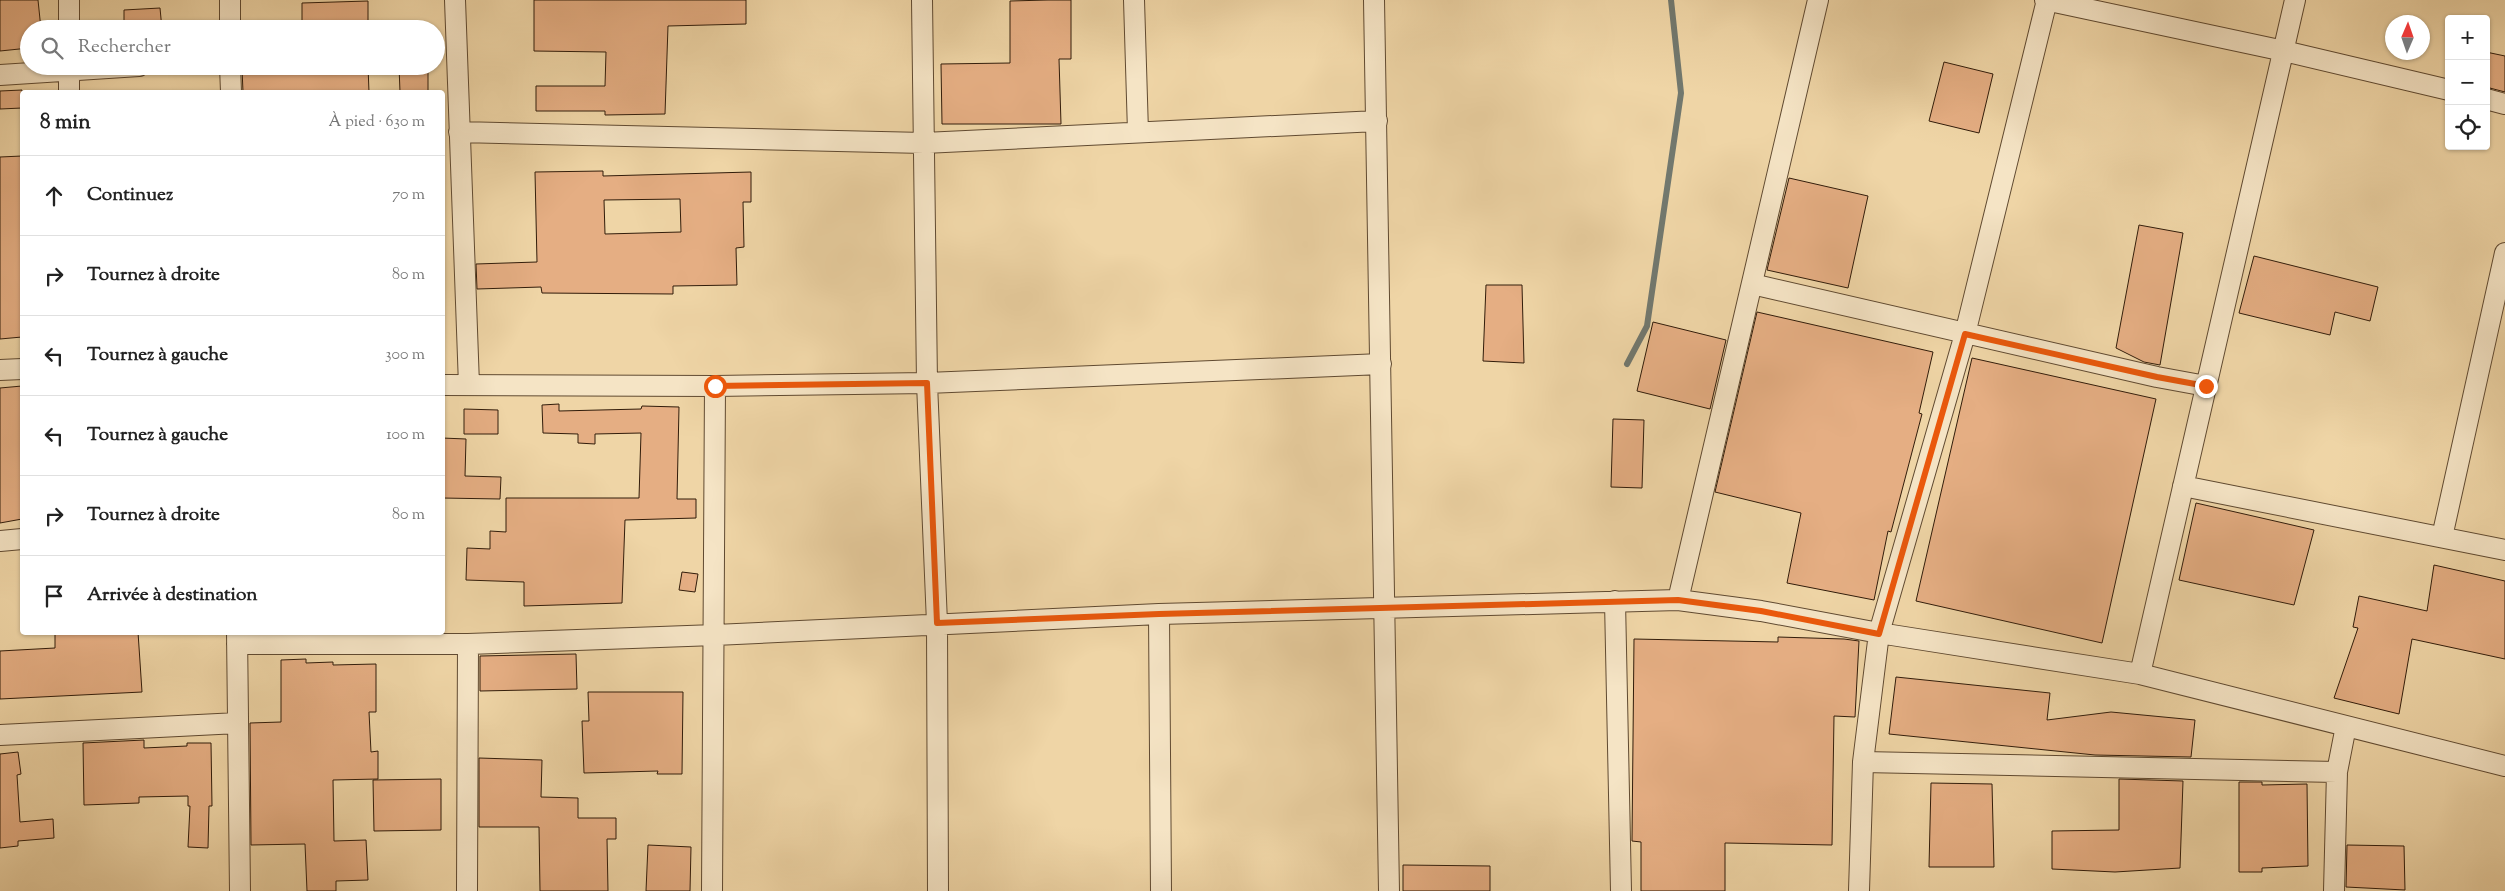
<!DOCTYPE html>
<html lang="fr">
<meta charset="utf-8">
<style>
:root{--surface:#fff;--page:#f6f6f6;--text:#222;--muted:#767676;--line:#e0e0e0}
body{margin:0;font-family:"Sorts Mill Goudy",serif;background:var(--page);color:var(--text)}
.controls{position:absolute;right:15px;top:15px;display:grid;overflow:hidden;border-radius:5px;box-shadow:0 1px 4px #0004}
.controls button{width:45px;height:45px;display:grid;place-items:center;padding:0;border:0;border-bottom:1px solid var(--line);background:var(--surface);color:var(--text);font:25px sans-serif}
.compass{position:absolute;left:2385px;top:15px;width:45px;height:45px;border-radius:50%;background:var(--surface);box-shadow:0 1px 4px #0004;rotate:2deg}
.stop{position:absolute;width:15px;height:15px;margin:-11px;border:4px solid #ea580c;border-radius:50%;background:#fff}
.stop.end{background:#ea580c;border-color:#fff;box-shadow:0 1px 5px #0008}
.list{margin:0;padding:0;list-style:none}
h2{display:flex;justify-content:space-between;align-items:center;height:65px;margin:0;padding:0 20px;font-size:21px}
h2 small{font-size:16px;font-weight:400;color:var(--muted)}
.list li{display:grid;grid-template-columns:32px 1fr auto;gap:15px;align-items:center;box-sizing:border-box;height:80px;padding:0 20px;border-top:1px solid var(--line)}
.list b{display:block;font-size:19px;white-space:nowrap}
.list em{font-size:16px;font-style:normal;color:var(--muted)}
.icon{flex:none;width:28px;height:28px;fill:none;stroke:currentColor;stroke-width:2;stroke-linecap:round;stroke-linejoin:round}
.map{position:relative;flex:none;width:2505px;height:891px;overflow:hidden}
.search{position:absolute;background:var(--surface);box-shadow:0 1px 4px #0004;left:20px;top:20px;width:425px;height:55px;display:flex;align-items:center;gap:12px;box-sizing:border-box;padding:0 18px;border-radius:28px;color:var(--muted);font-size:19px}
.panel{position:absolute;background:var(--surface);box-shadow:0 1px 4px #0004;left:20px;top:90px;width:425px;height:545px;border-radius:5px}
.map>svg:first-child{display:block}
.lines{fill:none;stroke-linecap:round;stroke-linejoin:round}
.stream{stroke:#72786e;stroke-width:6}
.building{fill:#e5ae83;stroke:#311c0a;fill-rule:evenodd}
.street-casing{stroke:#604a31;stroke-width:22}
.street{stroke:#f5e4c5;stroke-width:20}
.route{stroke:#ea580c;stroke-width:6}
</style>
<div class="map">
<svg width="2505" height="891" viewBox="0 0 2505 891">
<rect width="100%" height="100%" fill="#efd5a6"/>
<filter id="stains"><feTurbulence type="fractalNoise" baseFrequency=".004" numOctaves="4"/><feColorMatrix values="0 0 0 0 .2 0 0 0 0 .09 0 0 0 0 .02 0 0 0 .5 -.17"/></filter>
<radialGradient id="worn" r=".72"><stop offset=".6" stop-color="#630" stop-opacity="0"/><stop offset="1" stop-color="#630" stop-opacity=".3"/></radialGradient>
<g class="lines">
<!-- stream -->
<path class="stream" d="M1627,364L1647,326L1681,93L1671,0"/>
</g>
<!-- building -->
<path class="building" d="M0,0H38L41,29H29V48L0,51Z
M534,0H746V24L668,26L665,114L605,115V111H536V86H605L606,52L534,51Z
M1048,0H1071V59H1059L1061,124H942L941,64L1010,63V1Z
M368,1V29H302V3Z
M160,8L162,29H124V10Z
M2486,52L2505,56V92L2486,87Z
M1944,62L1993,74L1979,133L1929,121Z
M368,66L369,92H243L242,69L285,68V72Z
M399,66H428V92H400Z
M22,90V108L0,109V91Z
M22,156V337L0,339V157Z
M603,171V176L751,172V202H743L744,247L736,248L737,285L673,286V294L542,293L541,287L477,289L476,264L537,262L535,172ZM680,199L681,232L605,234L604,200Z
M1789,178L1868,196L1848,288L1767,270Z
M2139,225L2183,233L2160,365L2144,362L2116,348Z
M2254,256L2378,287L2370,321L2335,312L2330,335L2239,313Z
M1486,285H1522L1524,363L1483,361Z
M1757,312L1933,352L1919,413L1922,414L1891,532L1888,531L1874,600L1787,583L1801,513L1715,492Z
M1653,322L1726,340L1710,409L1637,391Z
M1972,358L2156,399L2102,643L1916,601Z
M22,386V519L0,523V388Z
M559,404V411L641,409L642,406L679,407L677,499H696V518L625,520L622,603L524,606V582L466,580L467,548L490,549V531L506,532V498H639L641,433L595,434V444L578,443V434L543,433L542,405Z
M464,409L498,410V434H464Z
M1613,419L1644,420L1642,488L1611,487Z
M442,438L466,439L465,476L501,477L500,499L442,498Z
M2196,503L2314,530L2294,605L2179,580Z
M2434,565L2505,581V659L2412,639L2399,714L2334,698L2358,628L2353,627L2359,596L2427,611Z
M682,572L698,574L695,592L679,590Z
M55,632H138L142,692L0,699V651L55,648Z
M1778,637L1844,639L1859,641L1855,717L1834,716L1832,845L1725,843V891H1641V842L1632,841L1634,639L1778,642Z
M576,654L577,689L480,691V656Z
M306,659V663L333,662V665L376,664V712H369L371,752L378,751V779L333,780L334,841L366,840L368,880L336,881V891H307L305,844L251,845L250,723L281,722V660Z
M1896,677L2050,693L2047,720L2111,712L2195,720L2191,757L2095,755L1889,734Z
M588,692H683L682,774H657L658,771L584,773L582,721H589Z
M144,740V748L187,746V743H211L212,806H209L208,848L188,847L190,806H188V796L139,797V803L84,805L83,743Z
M18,752L21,774L17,775L20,822L53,819L54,838L18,841V846L0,848V754Z
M479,758L542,760L541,797L578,798V818H616V839H607L608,891H540L539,827H479Z
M441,779V830L374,831L373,780Z
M2119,779L2183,781L2180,868L2115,872L2052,869V831L2119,830Z
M2239,782H2262V785L2307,784L2308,866L2262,868V872H2239Z
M1931,783L1992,784L1994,867H1929Z
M648,845L691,847L690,891H646Z
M2347,845L2404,846L2405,890L2346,887Z
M1403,865L1490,866V891H1403Z"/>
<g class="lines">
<!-- street casing -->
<g class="street-casing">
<path id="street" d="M69,0V29
M230,0V29
M455,0L469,385
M922,0L927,383L937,623L938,891
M1134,0L1138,132
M1374,0L1389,891
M2045,0L2284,51L2449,90
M69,66V92
M230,66L231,92
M0,75L139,66
M2486,99L2505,104
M459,132L924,143L1377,121
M1752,284L2157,377L2206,386
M0,370L22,369
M442,385L715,386L927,383L1381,364
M2183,486L2505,550
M2442,537L2505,253
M0,541L22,539
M1678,600L1818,0
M1615,601L1621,891
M1159,614L1161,891
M237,632L240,891
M237,644H468L715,635L1159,614L1678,600L1761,611L1879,633L2140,674L2505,766
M2140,674L2295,0
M0,735L238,723
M1863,762L2337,772
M467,891L468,644
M712,891L715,386
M1859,891L1863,762L1879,633L1965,334L2047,0
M2334,891L2337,772L2346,726"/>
</g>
<!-- street -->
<use href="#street" class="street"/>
</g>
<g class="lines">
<!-- route -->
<path class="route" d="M715,386L927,383L937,623L1159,614L1678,600L1761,611L1879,634L1965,334L2157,377L2206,386"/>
</g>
<rect width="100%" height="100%" filter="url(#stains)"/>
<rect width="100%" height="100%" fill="url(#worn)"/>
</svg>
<div class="controls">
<button>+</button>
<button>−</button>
<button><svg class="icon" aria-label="locate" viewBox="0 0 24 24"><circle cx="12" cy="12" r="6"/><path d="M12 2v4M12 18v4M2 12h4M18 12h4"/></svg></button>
</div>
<svg class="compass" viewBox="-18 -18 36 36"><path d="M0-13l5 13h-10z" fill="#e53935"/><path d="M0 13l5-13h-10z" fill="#767676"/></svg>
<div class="stop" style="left:715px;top:386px"></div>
<div class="stop end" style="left:2206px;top:386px"></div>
<div class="search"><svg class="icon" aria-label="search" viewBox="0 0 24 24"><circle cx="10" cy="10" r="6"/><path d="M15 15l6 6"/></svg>Rechercher</div>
<section class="panel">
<h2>8 min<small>À pied · 630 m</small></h2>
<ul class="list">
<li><svg class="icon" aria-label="ahead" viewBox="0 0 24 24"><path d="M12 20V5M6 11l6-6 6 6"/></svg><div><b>Continuez</b></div><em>70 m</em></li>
<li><svg class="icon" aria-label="right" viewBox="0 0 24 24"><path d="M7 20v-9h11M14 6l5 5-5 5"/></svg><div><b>Tournez à droite</b></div><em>80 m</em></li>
<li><svg class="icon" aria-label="left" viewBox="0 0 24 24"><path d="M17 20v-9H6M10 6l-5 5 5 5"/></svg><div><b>Tournez à gauche</b></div><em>300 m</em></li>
<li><svg class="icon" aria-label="left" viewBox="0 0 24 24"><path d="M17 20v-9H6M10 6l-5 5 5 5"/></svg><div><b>Tournez à gauche</b></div><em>100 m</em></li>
<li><svg class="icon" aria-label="right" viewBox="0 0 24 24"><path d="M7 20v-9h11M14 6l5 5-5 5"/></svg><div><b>Tournez à droite</b></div><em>80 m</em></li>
<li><svg class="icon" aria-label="arrive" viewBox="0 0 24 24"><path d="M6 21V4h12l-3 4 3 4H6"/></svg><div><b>Arrivée à destination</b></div></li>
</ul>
</section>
</div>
